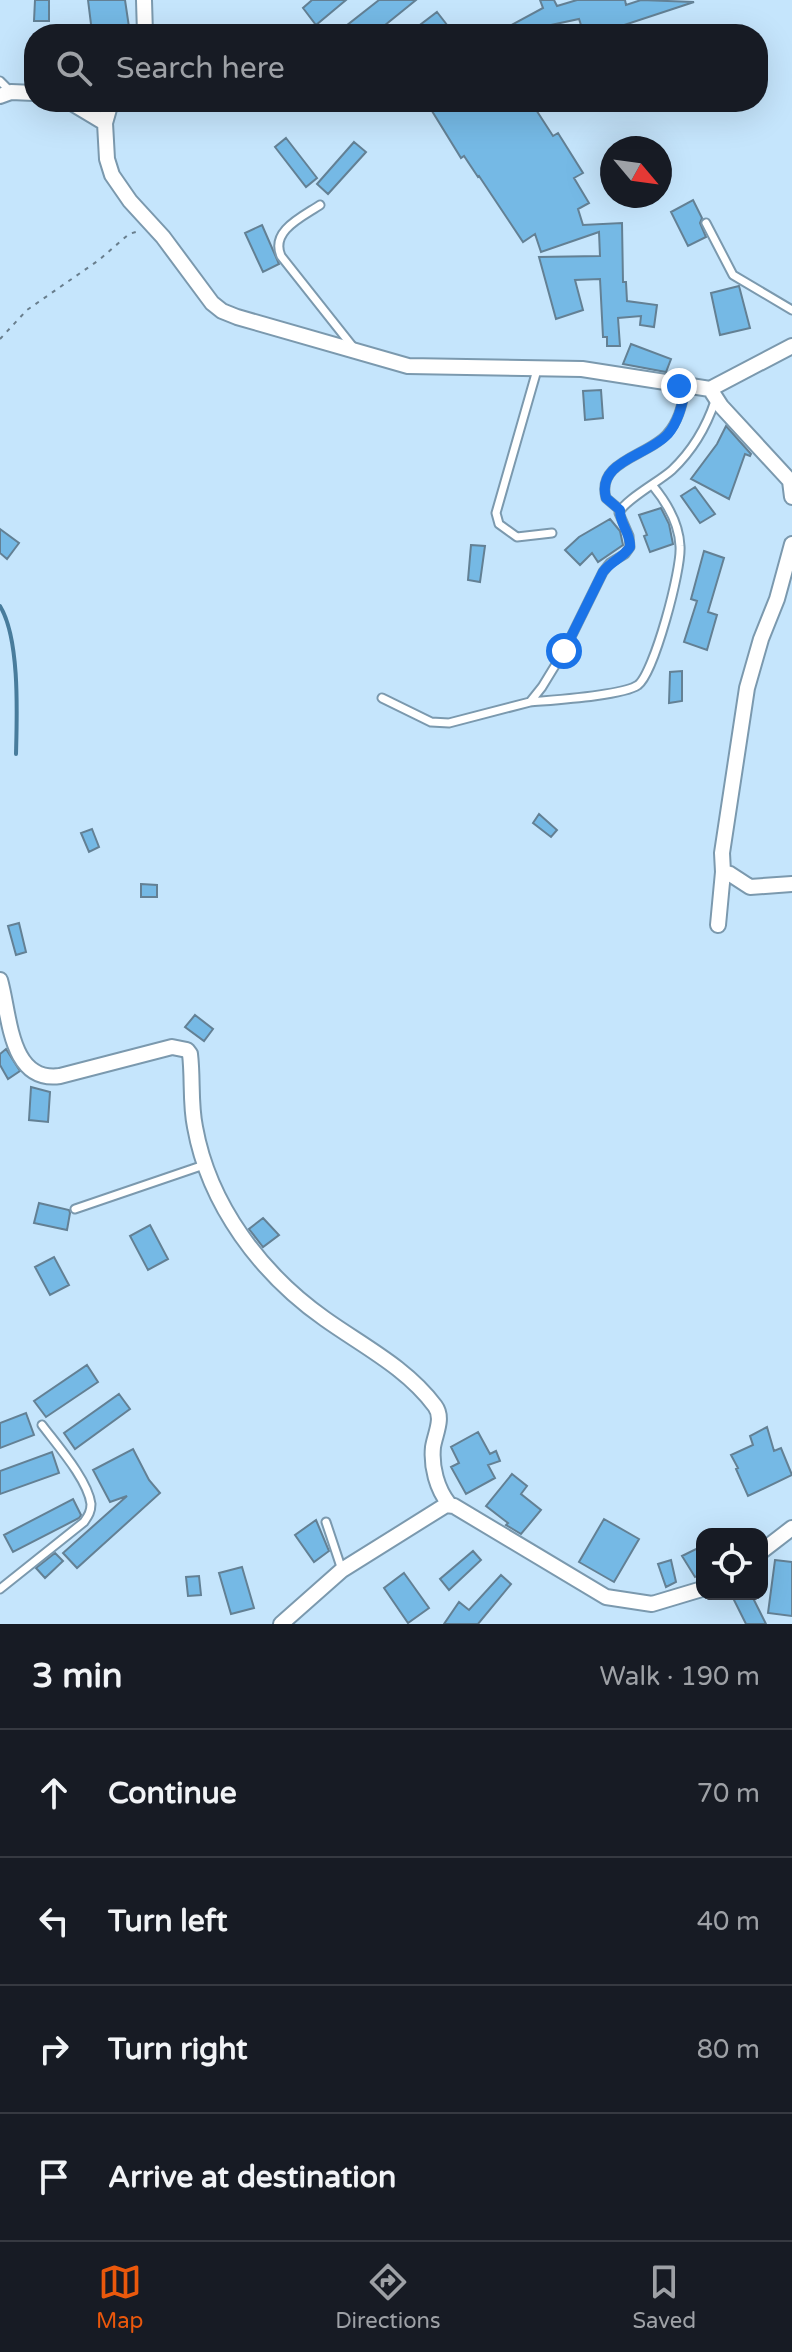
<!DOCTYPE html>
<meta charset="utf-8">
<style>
:root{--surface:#171b24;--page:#20242c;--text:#f1f3f6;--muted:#9ea1a6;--line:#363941;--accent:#ea580c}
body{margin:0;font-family:"Varela Round",sans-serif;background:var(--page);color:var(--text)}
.controls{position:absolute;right:24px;bottom:24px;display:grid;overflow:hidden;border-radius:16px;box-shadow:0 8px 32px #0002}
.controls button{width:72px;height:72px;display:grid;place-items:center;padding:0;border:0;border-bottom:2px solid var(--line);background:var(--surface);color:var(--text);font:40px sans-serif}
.compass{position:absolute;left:600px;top:136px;width:72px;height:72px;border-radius:50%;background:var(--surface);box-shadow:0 8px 32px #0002;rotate:119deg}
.stop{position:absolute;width:24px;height:24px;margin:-18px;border:6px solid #1a73e8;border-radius:50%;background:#fff}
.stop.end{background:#1a73e8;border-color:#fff;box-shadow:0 2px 8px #0008}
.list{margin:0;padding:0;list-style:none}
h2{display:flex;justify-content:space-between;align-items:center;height:104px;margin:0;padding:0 32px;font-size:34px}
h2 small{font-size:26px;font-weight:400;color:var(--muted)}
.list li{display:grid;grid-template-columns:52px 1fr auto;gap:24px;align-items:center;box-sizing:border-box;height:128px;padding:0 32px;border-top:2px solid var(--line)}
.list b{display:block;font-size:30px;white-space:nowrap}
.list em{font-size:26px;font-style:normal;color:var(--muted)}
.icon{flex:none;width:44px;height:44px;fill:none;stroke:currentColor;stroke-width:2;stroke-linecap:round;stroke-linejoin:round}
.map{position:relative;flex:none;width:792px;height:1624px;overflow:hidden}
.search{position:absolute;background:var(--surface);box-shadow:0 8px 32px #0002;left:24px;right:24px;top:24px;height:88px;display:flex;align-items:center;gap:20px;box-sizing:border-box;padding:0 28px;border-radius:32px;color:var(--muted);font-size:30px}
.sheet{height:616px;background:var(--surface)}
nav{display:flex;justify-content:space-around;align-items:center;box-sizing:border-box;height:112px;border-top:2px solid var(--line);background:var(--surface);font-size:22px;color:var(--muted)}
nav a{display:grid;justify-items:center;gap:4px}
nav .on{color:var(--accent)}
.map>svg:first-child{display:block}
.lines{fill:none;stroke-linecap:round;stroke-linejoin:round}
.stream{stroke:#487c9c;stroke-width:4}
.building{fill:#75b9e5;stroke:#638094;stroke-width:2}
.service-casing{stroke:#7b99ae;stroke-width:11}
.minor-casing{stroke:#7b99ae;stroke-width:18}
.path{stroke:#697e8d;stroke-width:2;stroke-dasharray:4 6;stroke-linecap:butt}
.service{stroke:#fff;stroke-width:7}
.minor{stroke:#fff;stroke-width:14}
.route{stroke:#1a73e8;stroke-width:10}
</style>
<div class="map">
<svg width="792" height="1624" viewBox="0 0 792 1624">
<rect width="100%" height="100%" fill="#c5e5fc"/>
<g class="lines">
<!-- stream -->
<path class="stream" d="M0,606C20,639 17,714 16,754"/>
</g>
<!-- building -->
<path class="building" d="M35,0H49V21H34Z
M88,0H125L129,27L92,32Z
M312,0H346L316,25L303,8Z
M379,0H416L374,34H353L346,26Z
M540,0H554L557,6L577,0H625L626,5L641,0L694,2L597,34H584L579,19L551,25L535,34H495L543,8Z
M437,12L451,30L446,34H408Z
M445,102H531L553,136L558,133L583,173L574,178L589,203L578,209L583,225L622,223L623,282H626L627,301L657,305L654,327L640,325L641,316L618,318L620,346H607V337H603L600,279L575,280L583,310L556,319L539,257L600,256L599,232L541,252L535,234L523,242L479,176L478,177L464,156L461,158L432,111Z
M286,138L317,178L306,187L275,147Z
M354,142L366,152L328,194L317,184Z
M693,200L702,218L700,223L706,237L688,246L671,212Z
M262,225L279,264L263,272L245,233Z
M739,286L750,328L720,335L711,293Z
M631,344L671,359L666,372L623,364Z
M601,390L603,418L585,420L583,391Z
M726,426L751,454L750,456L745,454L729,499L691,479L717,444Z
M695,487L715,514L700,523L681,496Z
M661,508L669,524L673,544L650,552L644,536L647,535L639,515Z
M610,519L620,531L623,545L598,562L592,553L580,565L565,550L579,537Z
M0,529L19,543L7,559L0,553Z
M471,545L485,546L480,582L468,580Z
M704,551L724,558L708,612L717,615L707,650L684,642L697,601L691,599Z
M682,671V701L669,703L670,672Z
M539,814L557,830L551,837L533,823Z
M92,829L99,847L89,852L81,833Z
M141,884L157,885V897H141Z
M19,923L26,952L16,955L8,926Z
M195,1015L213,1029L204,1041L185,1027Z
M6,1049L20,1071L8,1079L0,1065V1054Z
M31,1087L50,1092L48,1122L29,1120Z
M39,1203L69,1210L70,1213L67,1230L34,1223Z
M263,1218L279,1235L263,1247L249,1229Z
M150,1225L168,1259L148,1270L130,1236Z
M54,1257L69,1285L50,1295L35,1267Z
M87,1365L98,1382L46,1417L34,1401Z
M119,1394L130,1409L75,1449L64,1433Z
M26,1413L34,1435L0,1448V1423Z
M767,1427L774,1451L781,1448L792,1475L748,1496L736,1469L738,1468L731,1455L753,1445L750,1436Z
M478,1432L490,1454L496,1451L500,1461L488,1465L495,1478L466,1494L451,1467L459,1463L451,1447Z
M133,1449L149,1480L160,1493L77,1568L63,1553L127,1496L110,1502L93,1470Z
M52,1452L59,1473L0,1494V1471Z
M512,1474L527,1486L521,1494L541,1510L521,1534L506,1525L508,1523L486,1506Z
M73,1499L81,1515L79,1518L13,1552L4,1535Z
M604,1519L639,1539L614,1582L579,1562Z
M316,1520L329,1551L314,1562L295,1535Z
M702,1546V1573L695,1577L682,1556Z
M473,1551L481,1560L449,1590L440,1579Z
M55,1553L63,1561L45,1578L36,1568Z
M671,1560L676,1582L666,1587L658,1564Z
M775,1560L792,1562V1616L768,1613Z
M242,1567L254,1608L231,1614L219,1573Z
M404,1573L429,1608L408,1623L384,1588Z
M501,1575L511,1584L478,1624H444L459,1602L469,1610Z
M199,1576L201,1595L188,1596L186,1577Z
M731,1594H751L766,1624H746Z"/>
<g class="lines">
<!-- service casing -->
<g class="service-casing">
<path id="service" d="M0,81L11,92
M320,205C302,217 270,231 281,256L353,347
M706,223L733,275L792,310
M537,370L496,513L499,524L517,537L552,533
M620,510L606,498C596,461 648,456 667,434C679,421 682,404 686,387
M382,698L431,722L449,723L530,702L542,687L564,651L603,572L610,563L625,554L630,547L629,536L619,513C623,501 660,481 672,470C693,450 706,428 715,401
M530,702C552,700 622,696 638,685C654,673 682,569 680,546C679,524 667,503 653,486
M75,1209L204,1165
M326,1522L342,1570
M0,1589L84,1522C88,1516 91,1512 91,1504C88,1480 57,1445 42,1425"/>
</g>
<!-- minor casing -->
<g class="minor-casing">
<path id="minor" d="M144,0L145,34
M0,96L11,92L34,93
M70,102L105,123L107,159L112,175L130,201L163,237L212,303L222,311L237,317L408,366L582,369L710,389L792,346
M105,123L111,102
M710,389L721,406L792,483
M790,481L792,497
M792,544L777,599L761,639L747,688L722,853L723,872L730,874L750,887L792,884
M718,925L723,872
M0,980C10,1014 9,1083 60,1076L172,1047L187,1050L190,1054C193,1078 190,1103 195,1127C209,1205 261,1274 325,1319C363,1346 407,1368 435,1406C444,1418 435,1434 433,1447C431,1467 437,1489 449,1504
M762,1551L792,1528
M281,1624L342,1570L446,1505L454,1506L606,1597L652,1604L702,1589"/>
</g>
<!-- path -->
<path class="path" d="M0,339L27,310L99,260L129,234L139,231"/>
<!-- service -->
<use href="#service" class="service"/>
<!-- minor -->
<use href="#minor" class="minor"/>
</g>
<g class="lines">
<!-- route -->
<path class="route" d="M564,651L603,572C611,561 623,558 630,547C631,533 619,523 620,510L606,498C596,461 648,456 668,434C679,421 682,404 686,387L679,386"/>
</g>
</svg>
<div class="controls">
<button><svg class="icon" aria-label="locate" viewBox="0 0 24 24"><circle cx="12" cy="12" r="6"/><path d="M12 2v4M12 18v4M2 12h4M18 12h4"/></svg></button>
</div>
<svg class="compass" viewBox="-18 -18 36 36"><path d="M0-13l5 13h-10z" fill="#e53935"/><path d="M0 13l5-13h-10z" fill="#9ea1a6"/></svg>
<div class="stop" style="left:564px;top:651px"></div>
<div class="stop end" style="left:679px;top:386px"></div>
<div class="search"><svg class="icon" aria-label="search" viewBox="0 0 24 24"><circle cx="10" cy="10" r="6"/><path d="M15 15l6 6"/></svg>Search here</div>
</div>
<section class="sheet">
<h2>3 min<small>Walk · 190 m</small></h2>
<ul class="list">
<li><svg class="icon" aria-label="ahead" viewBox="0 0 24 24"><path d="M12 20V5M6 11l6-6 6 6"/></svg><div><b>Continue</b></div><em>70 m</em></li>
<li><svg class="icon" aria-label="left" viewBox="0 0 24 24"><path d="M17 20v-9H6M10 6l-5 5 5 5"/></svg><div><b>Turn left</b></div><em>40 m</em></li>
<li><svg class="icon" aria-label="right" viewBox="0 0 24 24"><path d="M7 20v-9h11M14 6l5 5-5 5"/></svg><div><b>Turn right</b></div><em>80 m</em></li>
<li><svg class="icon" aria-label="arrive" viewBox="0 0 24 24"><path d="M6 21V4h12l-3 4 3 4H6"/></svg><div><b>Arrive at destination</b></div></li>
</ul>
</section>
<nav>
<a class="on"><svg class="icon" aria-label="map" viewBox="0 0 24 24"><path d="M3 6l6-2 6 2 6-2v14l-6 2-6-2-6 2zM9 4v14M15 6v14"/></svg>Map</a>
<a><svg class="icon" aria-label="directions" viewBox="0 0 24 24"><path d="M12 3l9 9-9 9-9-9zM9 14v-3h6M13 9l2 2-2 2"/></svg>Directions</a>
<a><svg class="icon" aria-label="saved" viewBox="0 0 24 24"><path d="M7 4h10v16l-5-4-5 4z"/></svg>Saved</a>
</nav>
